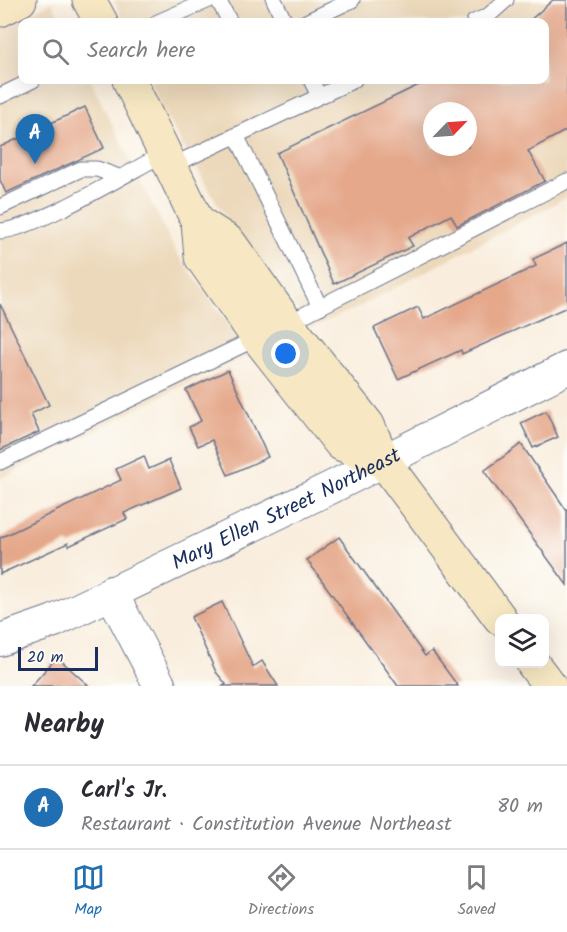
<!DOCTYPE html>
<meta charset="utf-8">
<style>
:root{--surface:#fff;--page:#f7f7f7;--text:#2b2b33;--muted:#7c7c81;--line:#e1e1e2;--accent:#1f6fb2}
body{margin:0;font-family:Kalam,sans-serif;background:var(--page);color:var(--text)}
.controls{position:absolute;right:18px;bottom:18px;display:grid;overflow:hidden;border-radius:12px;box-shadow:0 6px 24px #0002}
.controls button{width:54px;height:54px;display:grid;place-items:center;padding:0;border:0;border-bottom:2px solid var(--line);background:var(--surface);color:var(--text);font:30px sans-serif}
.compass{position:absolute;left:423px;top:102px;width:54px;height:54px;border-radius:50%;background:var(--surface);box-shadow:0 6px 24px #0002;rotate:65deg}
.scale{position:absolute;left:18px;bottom:15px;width:80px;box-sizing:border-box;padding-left:6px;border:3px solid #1b2f5e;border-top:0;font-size:16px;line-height:21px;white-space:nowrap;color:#1b2f5e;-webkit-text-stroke:4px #fdfcf7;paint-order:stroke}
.you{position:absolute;left:286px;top:354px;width:21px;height:21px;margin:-15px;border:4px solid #fff;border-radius:50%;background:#1a73e8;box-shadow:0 0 0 9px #1a73e833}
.badge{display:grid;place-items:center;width:39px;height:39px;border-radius:50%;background:var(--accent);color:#fff;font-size:20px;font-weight:700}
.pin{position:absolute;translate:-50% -50px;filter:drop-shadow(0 2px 3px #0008)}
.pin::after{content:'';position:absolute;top:32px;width:21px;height:18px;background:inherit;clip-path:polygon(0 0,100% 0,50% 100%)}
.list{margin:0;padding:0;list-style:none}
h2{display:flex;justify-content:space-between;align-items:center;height:78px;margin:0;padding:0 24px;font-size:26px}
h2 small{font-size:20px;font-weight:400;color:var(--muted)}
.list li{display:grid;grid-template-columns:39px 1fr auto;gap:18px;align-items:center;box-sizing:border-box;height:84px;padding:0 24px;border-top:2px solid var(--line)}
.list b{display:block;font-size:22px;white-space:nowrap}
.list p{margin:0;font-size:20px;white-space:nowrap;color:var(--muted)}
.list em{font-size:20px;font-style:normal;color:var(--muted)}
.icon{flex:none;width:33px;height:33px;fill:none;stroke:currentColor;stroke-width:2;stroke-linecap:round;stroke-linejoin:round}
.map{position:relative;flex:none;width:567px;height:686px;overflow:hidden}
.search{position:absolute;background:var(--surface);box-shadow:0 6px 24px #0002;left:18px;right:18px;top:18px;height:66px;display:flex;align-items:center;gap:15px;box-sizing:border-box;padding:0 21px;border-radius:12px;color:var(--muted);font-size:22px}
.sheet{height:162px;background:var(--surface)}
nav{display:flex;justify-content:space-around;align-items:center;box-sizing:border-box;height:84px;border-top:2px solid var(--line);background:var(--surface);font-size:16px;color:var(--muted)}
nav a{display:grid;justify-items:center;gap:3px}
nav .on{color:var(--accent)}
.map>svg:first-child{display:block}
.built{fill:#ecd8ba;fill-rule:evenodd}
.building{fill:#e5a88b;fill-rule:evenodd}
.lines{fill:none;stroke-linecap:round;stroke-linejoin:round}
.lane-casing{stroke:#69728b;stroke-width:17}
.street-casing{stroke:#69728b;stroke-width:34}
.secondary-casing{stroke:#69728b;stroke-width:35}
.lane{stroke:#fff;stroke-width:15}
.street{stroke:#fff;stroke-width:32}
.secondary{stroke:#f7e8c3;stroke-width:33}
.labels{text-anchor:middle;stroke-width:5;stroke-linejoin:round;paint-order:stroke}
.street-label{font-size:21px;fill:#1b2f5e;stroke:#fdfcf7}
</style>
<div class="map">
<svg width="567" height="686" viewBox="0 0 567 686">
<rect width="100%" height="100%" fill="#fdfcf7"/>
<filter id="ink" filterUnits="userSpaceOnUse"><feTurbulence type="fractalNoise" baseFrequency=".0167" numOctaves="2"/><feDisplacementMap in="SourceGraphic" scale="12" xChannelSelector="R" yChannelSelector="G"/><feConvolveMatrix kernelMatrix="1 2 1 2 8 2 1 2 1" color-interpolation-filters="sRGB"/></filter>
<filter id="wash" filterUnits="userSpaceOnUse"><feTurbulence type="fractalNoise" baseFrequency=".008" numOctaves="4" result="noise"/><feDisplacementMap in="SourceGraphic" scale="24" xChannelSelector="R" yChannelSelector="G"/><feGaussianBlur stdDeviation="1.35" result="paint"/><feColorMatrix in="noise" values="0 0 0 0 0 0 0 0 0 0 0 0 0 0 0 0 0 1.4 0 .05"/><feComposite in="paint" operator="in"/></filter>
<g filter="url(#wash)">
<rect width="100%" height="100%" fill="#f9eede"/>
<!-- built -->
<path class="built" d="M114,0H567V197L359,307L311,328L229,223L166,117L149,80H544V22H124ZM432,111H468V147H432Z
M52,2L62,22H22V80H90L176,252L251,354L207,373L0,479V28Z"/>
<g id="blocks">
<!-- building -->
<path class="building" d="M553,0H567V130L528,151L545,181L457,226L451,215L408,238L413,246L334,284L277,153L429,80H544V22H528ZM432,111H468V147H432Z
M85,107L104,148L6,193L0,180V147Z
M567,243V307L462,354L461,350L398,379L374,328L418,307L424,319L536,266L533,259Z
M0,304L49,405L31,414L39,432L0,450Z
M228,370L268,457L228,475L212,440L198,446L189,427L201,421L186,390Z
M546,411L558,437L533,448L521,423Z
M521,444L567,511V585L484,471Z
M144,456L149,469L169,460L181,488L124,513L127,519L69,546L68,543L0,574V538L121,480L116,469Z
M339,537L425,656L432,651L458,686H398L307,560Z
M222,602L253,667L262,661L278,686H223L226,684L216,672L191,617Z
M57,657L89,686H31Z"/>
</g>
</g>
<g filter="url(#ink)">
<use href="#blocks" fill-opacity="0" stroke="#69728b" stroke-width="1.5"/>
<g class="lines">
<!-- lane casing -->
<g class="lane-casing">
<path id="lane" d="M218,0L230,22
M274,0L285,22
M158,22L209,0
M306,22L352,0
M474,22L488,16L506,0
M311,80L319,96
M0,96L33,80
M236,135L320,307
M171,166L354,80
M0,207L81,169H97L119,177
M0,231C36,229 129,172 165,153
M286,324L567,181
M0,462L259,337"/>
</g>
<!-- street casing -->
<g class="street-casing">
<g id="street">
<path d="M111,592L160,686"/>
<path id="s1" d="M0,640L54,621L332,487L567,368"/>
</g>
</g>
<!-- secondary casing -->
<g class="secondary-casing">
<path id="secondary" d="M89,0L101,22
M0,10L20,0
M129,80L198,222L201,257L257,337L341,444L384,462
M198,222L229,242L287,323L368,425L384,462L500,618
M533,664L550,686"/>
</g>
<!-- lane -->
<use href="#lane" class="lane"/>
<!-- street -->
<use href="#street" class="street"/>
<!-- secondary -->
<use href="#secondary" class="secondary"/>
</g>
</g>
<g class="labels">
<!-- street labels -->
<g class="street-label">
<text dy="7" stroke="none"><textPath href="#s1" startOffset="315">Mary Ellen Street Northeast</textPath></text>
</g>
</g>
</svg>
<div class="controls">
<button><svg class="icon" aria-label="layers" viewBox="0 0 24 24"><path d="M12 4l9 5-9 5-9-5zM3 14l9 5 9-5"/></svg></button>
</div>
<svg class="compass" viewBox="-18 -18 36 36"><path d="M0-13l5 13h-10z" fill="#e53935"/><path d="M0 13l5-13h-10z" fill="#7c7c81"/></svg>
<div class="scale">20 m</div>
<div class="you"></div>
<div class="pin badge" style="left:35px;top:164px">A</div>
<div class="search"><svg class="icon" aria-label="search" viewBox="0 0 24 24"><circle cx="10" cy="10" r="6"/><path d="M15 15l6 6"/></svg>Search here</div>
</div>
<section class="sheet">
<h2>Nearby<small></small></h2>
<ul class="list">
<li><span class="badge">A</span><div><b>Carl's Jr.</b><p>Restaurant · Constitution Avenue Northeast</p></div><em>80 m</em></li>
</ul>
</section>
<nav>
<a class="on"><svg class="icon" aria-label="map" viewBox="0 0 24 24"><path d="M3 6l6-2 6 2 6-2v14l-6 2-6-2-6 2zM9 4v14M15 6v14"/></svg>Map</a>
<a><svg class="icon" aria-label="directions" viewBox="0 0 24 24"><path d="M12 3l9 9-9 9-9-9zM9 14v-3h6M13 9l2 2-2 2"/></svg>Directions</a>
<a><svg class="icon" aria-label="saved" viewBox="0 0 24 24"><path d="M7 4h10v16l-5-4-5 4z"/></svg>Saved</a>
</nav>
